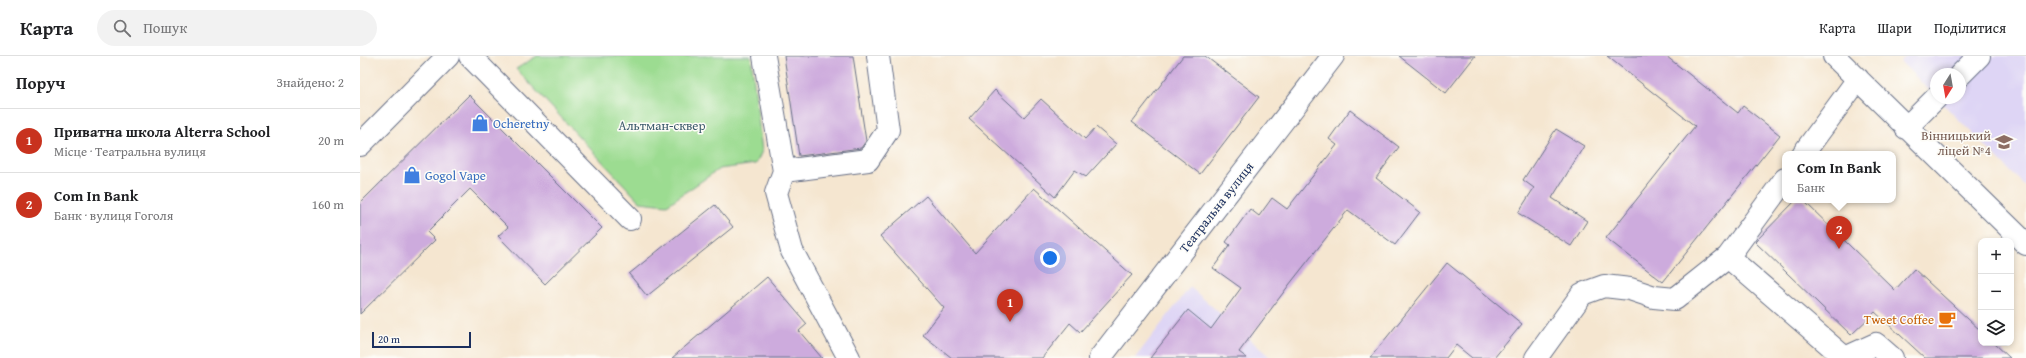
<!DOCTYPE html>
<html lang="uk">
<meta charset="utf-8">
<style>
:root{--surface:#fff;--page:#f2f2f2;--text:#202124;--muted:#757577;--line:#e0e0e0;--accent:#c8321e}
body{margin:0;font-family:"Gentium Book Plus",serif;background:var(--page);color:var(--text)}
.controls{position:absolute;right:12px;bottom:12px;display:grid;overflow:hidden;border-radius:8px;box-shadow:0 2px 6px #0003}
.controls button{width:36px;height:36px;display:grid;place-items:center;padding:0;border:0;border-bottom:1px solid var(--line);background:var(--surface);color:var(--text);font:20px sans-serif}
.compass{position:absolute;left:1570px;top:12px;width:36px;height:36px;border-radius:50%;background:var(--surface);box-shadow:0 2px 6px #0003;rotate:191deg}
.scale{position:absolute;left:12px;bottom:10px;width:99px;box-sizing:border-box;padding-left:4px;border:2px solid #1b2f5e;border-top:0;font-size:11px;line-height:14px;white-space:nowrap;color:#1b2f5e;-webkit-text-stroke:3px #fdfcf7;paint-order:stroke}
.you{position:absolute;left:690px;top:202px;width:14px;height:14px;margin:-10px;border:3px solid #fff;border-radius:50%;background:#1a73e8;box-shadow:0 0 0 6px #1a73e833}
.badge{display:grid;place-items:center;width:26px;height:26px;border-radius:50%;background:var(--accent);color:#fff;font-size:13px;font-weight:700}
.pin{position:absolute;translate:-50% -33px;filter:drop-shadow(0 1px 2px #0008)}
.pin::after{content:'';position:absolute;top:21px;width:14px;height:12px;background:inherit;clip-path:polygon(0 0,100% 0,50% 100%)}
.popup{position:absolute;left:1422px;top:95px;width:114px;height:52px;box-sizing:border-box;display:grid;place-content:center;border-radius:8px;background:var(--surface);filter:drop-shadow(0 1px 3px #0005);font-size:13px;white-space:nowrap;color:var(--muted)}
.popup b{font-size:15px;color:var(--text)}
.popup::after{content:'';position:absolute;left:50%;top:100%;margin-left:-8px;border:8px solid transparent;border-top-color:var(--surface)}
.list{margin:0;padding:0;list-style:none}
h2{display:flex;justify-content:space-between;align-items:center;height:52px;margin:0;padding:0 16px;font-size:17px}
h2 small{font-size:13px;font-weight:400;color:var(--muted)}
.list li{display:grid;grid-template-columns:26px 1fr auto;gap:12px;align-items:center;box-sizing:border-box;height:64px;padding:0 16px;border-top:1px solid var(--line)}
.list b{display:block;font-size:15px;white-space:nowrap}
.list p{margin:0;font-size:13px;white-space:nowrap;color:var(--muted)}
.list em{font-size:13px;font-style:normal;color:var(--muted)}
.icon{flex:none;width:22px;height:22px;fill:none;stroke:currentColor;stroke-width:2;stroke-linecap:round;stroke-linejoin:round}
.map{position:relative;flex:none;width:1666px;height:302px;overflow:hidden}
header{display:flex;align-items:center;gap:24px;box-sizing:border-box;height:56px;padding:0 20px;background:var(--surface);border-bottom:1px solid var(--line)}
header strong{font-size:19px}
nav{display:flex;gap:22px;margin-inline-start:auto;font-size:14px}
.search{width:280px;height:36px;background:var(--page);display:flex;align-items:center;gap:10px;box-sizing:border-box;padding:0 14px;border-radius:22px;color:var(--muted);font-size:15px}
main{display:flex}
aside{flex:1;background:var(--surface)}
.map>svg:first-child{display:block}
.built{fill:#ded5f5}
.green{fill:#9cdc91;stroke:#5c8678}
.building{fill:#cdabdd}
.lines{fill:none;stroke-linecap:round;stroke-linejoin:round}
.minor-casing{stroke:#676f86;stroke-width:24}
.minor{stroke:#fff;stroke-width:22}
.labels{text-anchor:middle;stroke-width:3;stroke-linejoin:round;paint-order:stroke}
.shop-label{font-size:13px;fill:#366cbe;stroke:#fdfcf7;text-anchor:start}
.park-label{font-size:13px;fill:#3b5a6b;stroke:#fdfcf7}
.education-label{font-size:13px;fill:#785e54;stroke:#fdfcf7;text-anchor:end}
.street-label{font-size:13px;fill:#1b2f5e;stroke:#fdfcf7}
.food-label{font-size:13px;fill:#c56008;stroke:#fdfcf7;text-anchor:end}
</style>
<header>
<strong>Карта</strong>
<div class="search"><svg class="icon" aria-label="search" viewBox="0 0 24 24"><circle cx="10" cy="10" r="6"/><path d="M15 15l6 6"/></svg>Пошук</div>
<nav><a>Карта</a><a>Шари</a><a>Поділитися</a></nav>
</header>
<main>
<aside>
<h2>Поруч<small>Знайдено: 2</small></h2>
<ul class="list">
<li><span class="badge">1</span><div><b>Приватна школа Alterra School</b><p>Місце · Театральна вулиця</p></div><em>20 m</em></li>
<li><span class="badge">2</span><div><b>Com In Bank</b><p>Банк · вулиця Гоголя</p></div><em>160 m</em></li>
</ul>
</aside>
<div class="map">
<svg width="1666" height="302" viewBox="0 0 1666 302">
<rect width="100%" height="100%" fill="#fdfcf7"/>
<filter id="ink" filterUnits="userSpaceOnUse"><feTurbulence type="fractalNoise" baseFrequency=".025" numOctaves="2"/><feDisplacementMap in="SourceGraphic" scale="8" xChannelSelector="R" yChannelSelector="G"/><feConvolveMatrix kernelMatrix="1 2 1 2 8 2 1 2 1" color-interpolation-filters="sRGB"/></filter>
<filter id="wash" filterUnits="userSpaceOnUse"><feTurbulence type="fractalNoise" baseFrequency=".012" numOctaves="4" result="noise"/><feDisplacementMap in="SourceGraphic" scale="16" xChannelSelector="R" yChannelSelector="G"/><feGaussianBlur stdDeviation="0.9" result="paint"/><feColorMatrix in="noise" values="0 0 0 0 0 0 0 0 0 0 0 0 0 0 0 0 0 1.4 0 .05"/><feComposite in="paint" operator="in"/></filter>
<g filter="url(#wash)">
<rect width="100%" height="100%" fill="#f5e6d0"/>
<!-- built -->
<path class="built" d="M1546,0H1666V131L1577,42H1600V18H1576V41L1540,5Z
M830,231L911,302H775Z"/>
<!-- green -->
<path class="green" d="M177,0H391L402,95L396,108L359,113L307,149L280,146L156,13Z"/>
<g id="blocks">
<!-- building -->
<path class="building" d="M424,0H493L506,85L501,92L439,100Z
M823,0H845L899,41L840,118L772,66Z
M1039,0H1115L1086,37Z
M1247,0H1306L1378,57L1383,50L1420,79L1303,226L1246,182L1335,70Z
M635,34L664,61L681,43L725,83L736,71L756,88L726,121L715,114L695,141L609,63Z
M109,39L242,172L185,228L138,180L148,171L110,133L67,176L75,184L0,258V147Z
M990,54L1039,91L1016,122L1060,156L1035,189L988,154L929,229L879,296L887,302H790L828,254L851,273L881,232L853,212L870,189L866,186L890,153L899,160L912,142L927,153L977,89L969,83Z
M1196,73L1224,90L1192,142L1227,165L1211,190L1158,157L1174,132L1163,124Z
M674,132L772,219L720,276L710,267L682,302H592L563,279L584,252L520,180L566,140L615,197Z
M1436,144H1443L1535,234L1554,213L1621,275V287H1634L1650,302H1565L1515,256L1491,279L1395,186Z
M355,149L373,171L287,240L269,218Z
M1087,207L1162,268L1134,302H1112L1096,289L1086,302H1010Z
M407,221L447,268L439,275L462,302H312Z"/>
</g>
</g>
<g filter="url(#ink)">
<use href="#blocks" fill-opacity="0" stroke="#676f86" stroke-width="1"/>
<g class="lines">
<!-- minor casing -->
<g class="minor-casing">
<path id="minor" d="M110,0L270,163
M404,0L424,115L508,104L528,74L518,0
M1474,0L1666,188
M1600,19L1619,0
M1546,72L1576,42
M0,89L88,0
M1443,98L1498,23
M424,115L416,137L432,195L489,302
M1368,201L1485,302L1516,288L1532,302
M740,302L973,0
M1176,302L1222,238L1244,230L1270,233L1294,241L1315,243L1368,201L1425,123"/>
</g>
<!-- minor -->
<use href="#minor" class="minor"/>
</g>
</g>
<!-- icons -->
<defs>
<g id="shop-bare" transform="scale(1.38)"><path d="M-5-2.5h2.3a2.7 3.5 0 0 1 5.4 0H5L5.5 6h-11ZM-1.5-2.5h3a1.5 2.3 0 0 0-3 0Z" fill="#3f7fe0" stroke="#fdfcf7" stroke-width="2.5" paint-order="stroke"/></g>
<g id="school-bare" transform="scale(1.38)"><path d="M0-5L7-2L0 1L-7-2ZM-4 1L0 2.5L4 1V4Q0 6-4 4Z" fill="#8d6e63" stroke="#fdfcf7" stroke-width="2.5" paint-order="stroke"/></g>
<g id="cafe-bare" transform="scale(1.38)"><path d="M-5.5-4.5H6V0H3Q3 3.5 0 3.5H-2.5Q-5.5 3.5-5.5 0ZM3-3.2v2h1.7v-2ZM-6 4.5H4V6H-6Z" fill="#e8710a" stroke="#fdfcf7" stroke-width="2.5" paint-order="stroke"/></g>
</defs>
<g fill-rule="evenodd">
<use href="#shop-bare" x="120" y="67"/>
<use href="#school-bare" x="1644" y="86"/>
<use href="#shop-bare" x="52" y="119"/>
<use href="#cafe-bare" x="1587" y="263"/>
</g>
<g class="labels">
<!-- shop labels -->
<g class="shop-label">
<text x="133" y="72">Ocheretny</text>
<text x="65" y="124">Gogol Vape</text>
</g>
<!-- park labels -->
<g class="park-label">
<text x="302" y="74">Альтман-сквер</text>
</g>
<!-- education labels -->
<g class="education-label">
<text x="1631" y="84">Вінницький<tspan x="1631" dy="15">ліцей №4</tspan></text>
</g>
<!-- street labels -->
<g class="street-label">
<text transform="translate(856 151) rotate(-52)" y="5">Театральна вулиця</text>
</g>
<!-- food labels -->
<g class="food-label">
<text x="1574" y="268">Tweet Coffee</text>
</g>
</g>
</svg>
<div class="controls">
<button>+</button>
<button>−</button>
<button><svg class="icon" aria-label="layers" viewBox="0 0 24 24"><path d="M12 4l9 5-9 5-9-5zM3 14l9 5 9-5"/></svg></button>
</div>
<svg class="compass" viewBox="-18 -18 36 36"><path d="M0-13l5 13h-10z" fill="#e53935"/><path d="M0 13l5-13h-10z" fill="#757577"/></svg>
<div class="scale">20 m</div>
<div class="you"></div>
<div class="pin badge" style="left:650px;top:266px">1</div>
<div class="pin badge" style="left:1479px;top:193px">2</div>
<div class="popup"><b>Com In Bank</b>Банк</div>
</div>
</main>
